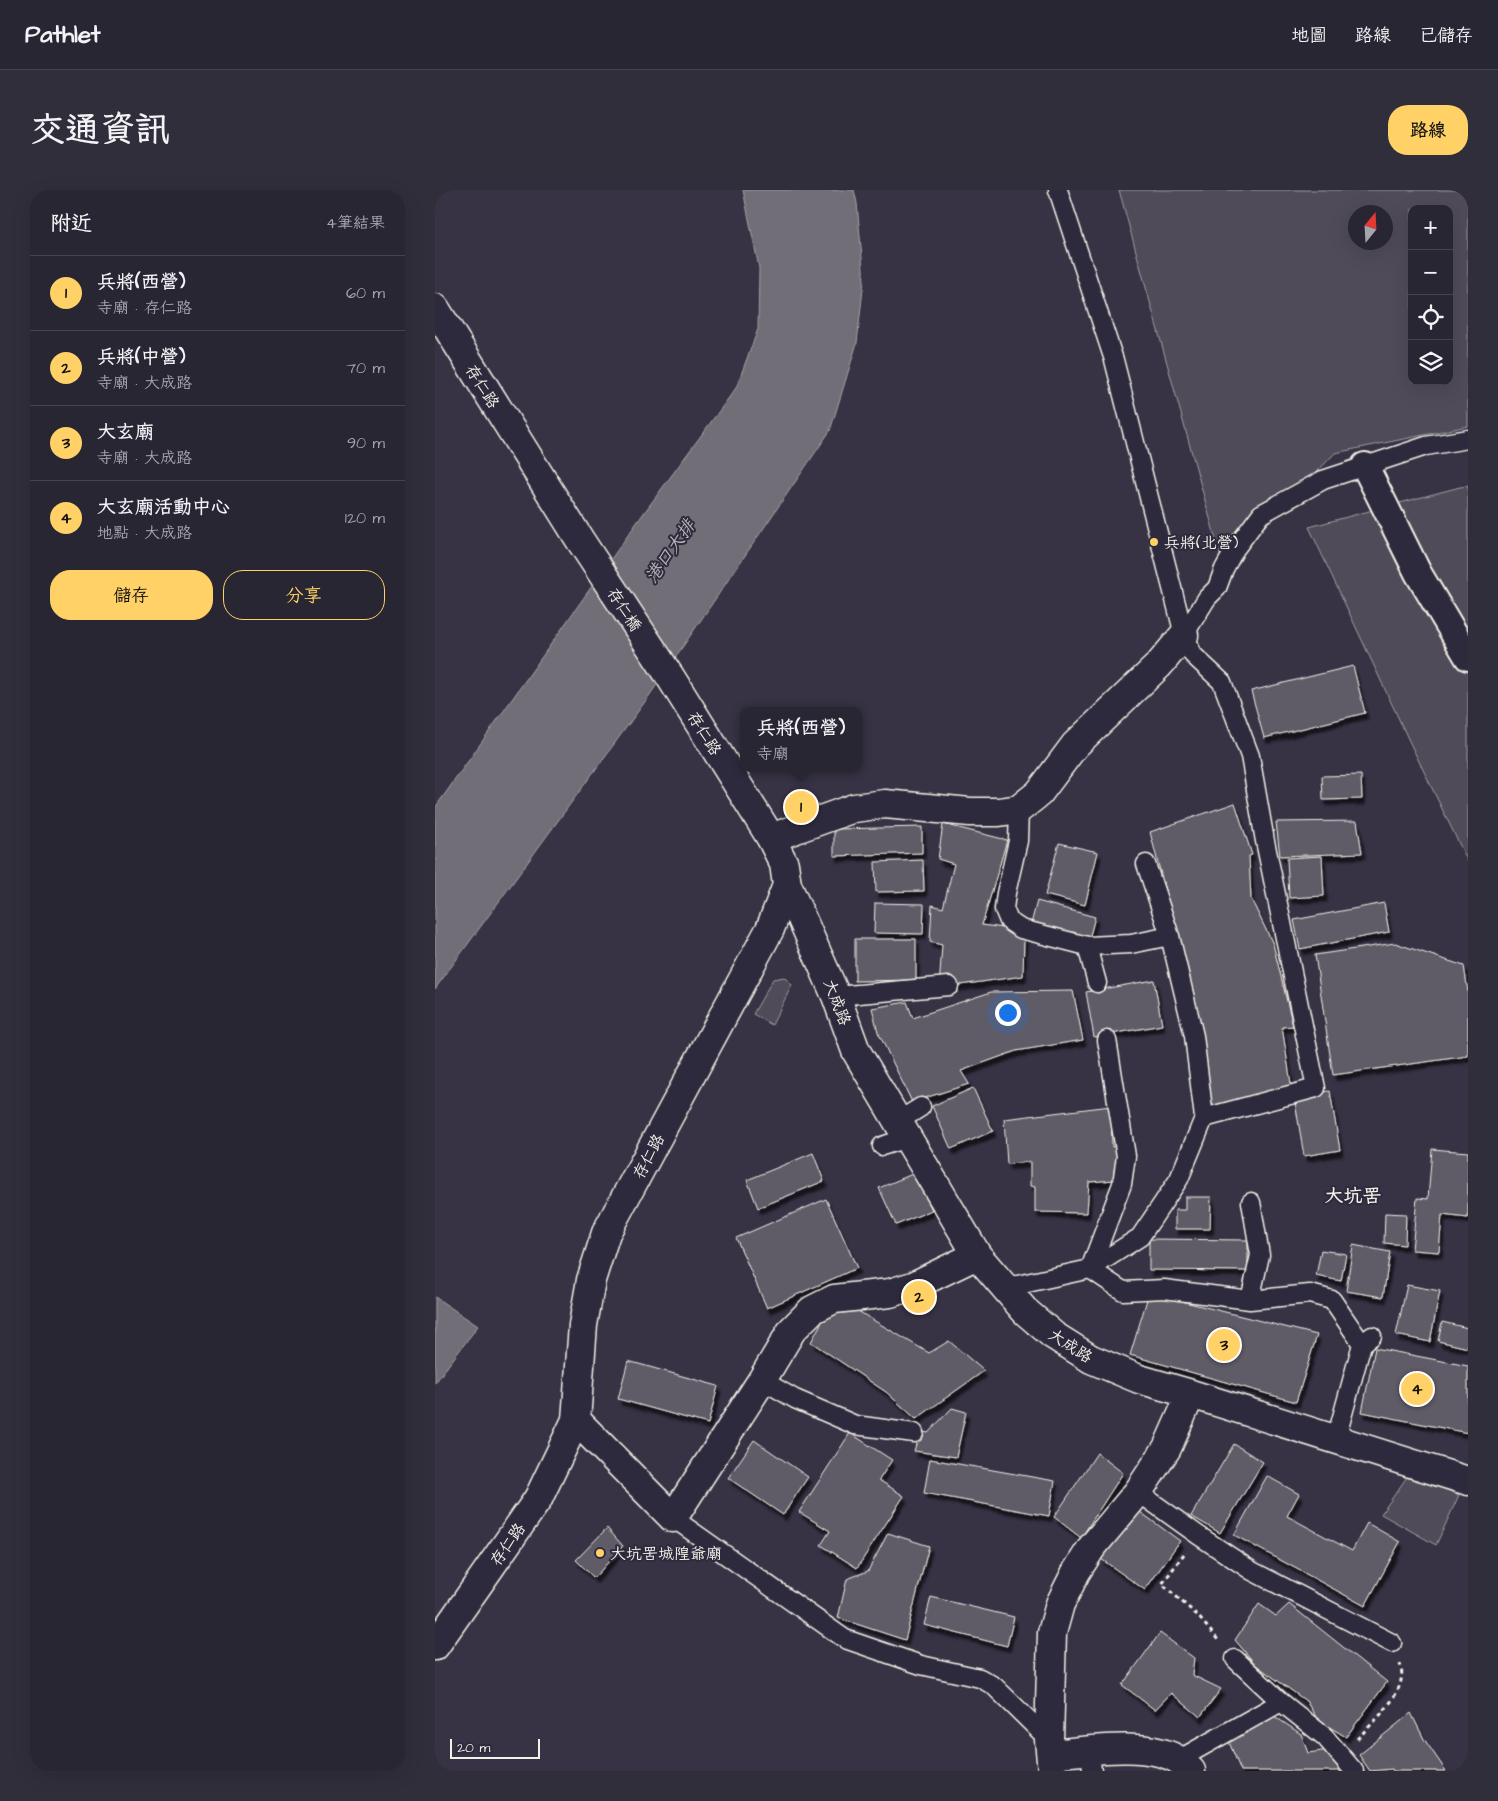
<!DOCTYPE html>
<html lang="zh-TW">
<meta charset="utf-8">
<style>
:root{--surface:#292633;--page:#312e3b;--text:#f1f3f6;--muted:#a5a5ac;--line:#45434e;--accent:#ffd166}
body{margin:0;font-family:"Architects Daughter","LXGW WenKai TC",sans-serif;background:var(--page);color:var(--text)}
.controls{position:absolute;right:15px;top:15px;display:grid;overflow:hidden;border-radius:10px;box-shadow:0 5px 20px #0002}
.controls button{width:45px;height:45px;display:grid;place-items:center;padding:0;border:0;border-bottom:1px solid var(--line);background:var(--surface);color:var(--text);font:25px sans-serif}
.compass{position:absolute;left:913px;top:15px;width:45px;height:45px;border-radius:50%;background:var(--surface);box-shadow:0 5px 20px #0002;rotate:18deg}
.scale{position:absolute;left:15px;bottom:12px;width:90px;box-sizing:border-box;padding-left:5px;border:2px solid #f4f1e8;border-top:0;font-size:14px;line-height:18px;white-space:nowrap;color:#f4f1e8;-webkit-text-stroke:4px #2f2a3d;paint-order:stroke}
.you{position:absolute;left:572px;top:822px;width:18px;height:18px;margin:-12px;border:4px solid #fff;border-radius:50%;background:#1a73e8;box-shadow:0 0 0 8px #1a73e833}
.badge{display:grid;place-items:center;width:32px;height:32px;border-radius:50%;background:var(--accent);color:#111;font-size:16px;font-weight:700}
.pin{position:absolute;translate:-50% -50%;border:2px solid #fff;box-shadow:0 1px 5px #0006}
.popup{position:absolute;left:305px;top:517px;width:122px;height:65px;box-sizing:border-box;display:grid;place-content:center;border-radius:10px;background:var(--surface);filter:drop-shadow(0 1px 4px #0005);font-size:16px;white-space:nowrap;color:var(--muted)}
.popup b{font-size:19px;color:var(--text)}
.popup::after{content:'';position:absolute;left:50%;top:100%;margin-left:-10px;border:10px solid transparent;border-top-color:var(--surface)}
.list{margin:0;padding:0;list-style:none}
h2{display:flex;justify-content:space-between;align-items:center;height:65px;margin:0;padding:0 20px;font-size:21px}
h2 small{font-size:16px;font-weight:400;color:var(--muted)}
.list li{display:grid;grid-template-columns:32px 1fr auto;gap:15px;align-items:center;box-sizing:border-box;height:75px;padding:0 20px;border-top:1px solid var(--line)}
.list b{display:block;font-size:19px;white-space:nowrap}
.list p{margin:0;font-size:16px;white-space:nowrap;color:var(--muted)}
.list em{font-size:16px;font-style:normal;color:var(--muted)}
.actions{display:flex;gap:10px;padding:15px 20px}
.actions a{flex:1;padding:11px 0;border:1px solid var(--accent);border-radius:20px;text-align:center;font-size:18px;color:var(--accent)}
.actions .main{background:var(--accent);color:#111}
.icon{flex:none;width:28px;height:28px;fill:none;stroke:currentColor;stroke-width:2;stroke-linecap:round;stroke-linejoin:round}
.map{position:relative;flex:none;width:1033px;height:1581px;overflow:hidden;border-radius:20px}
header{display:flex;align-items:center;gap:30px;box-sizing:border-box;height:70px;padding:0 25px;background:var(--surface);border-bottom:1px solid var(--line)}
header strong{font-size:24px}
nav{display:flex;gap:28px;margin-inline-start:auto;font-size:18px}
.intro{display:flex;align-items:center;justify-content:space-between;box-sizing:border-box;height:120px;padding:0 30px}
h1{margin:0;font-size:35px}
.button{padding:12px 22px;border-radius:20px;background:var(--accent);color:#111;font-size:18px;font-weight:700}
main{display:flex;gap:30px;padding:0 30px}
aside{flex:1;background:var(--surface);border-radius:20px;box-shadow:0 5px 20px #0002}
.map>svg:first-child{display:block}
.green{fill:#504b59;stroke:#a29ea0;fill-rule:evenodd}
.water{fill:#726e77;stroke:#a6a2a4}
.building{fill:#5f5c67;stroke:#f4f1e8;filter:url(#shadow)}
.lines{fill:none;stroke-linecap:round;stroke-linejoin:round}
.service-casing{stroke:#f4f1e8;stroke-width:21}
.pedestrian-casing{stroke:#f4f1e8;stroke-width:30}
.minor-casing{stroke:#f4f1e8;stroke-width:31}
.tertiary-casing{stroke:#f4f1e8;stroke-width:31}
.path{stroke:#f4f1e8;stroke-width:3;stroke-dasharray:4 4;stroke-linecap:butt}
.service{stroke:#2f2a3d;stroke-width:18}
.pedestrian{stroke:#2f2a3d;stroke-width:26}
.minor{stroke:#2f2a3d;stroke-width:28}
.tertiary{stroke:#2f2a3d;stroke-width:28}
.poi-dot{fill:#ffd166;stroke:#2f2a3d;stroke-width:2}
.labels{text-anchor:middle;stroke-width:4;stroke-linejoin:round;paint-order:stroke}
.street-label{font-size:16px;fill:#f4f1e8;stroke:#2f2a3d}
.poi-label{font-size:16px;fill:#f4f1e8;stroke:#2f2a3d;text-anchor:start}
.water-label{font-size:18px;font-style:italic;fill:#bab6b5;stroke:#2f2a3d}
.quarter-label{font-size:19px;font-weight:bold;fill:#f4f1e8;stroke:#2f2a3d}
</style>
<header>
<strong>Pathlet</strong>
<nav><a>地圖</a><a>路線</a><a>已儲存</a></nav>
</header>
<div class="intro"><h1>交通資訊</h1><a class="button">路線</a></div>
<main>
<aside>
<h2>附近<small>4筆結果</small></h2>
<ul class="list">
<li><span class="badge">1</span><div><b>兵將(西營)</b><p>寺廟 · 存仁路</p></div><em>60 m</em></li>
<li><span class="badge">2</span><div><b>兵將(中營)</b><p>寺廟 · 大成路</p></div><em>70 m</em></li>
<li><span class="badge">3</span><div><b>大玄廟</b><p>寺廟 · 大成路</p></div><em>90 m</em></li>
<li><span class="badge">4</span><div><b>大玄廟活動中心</b><p>地點 · 大成路</p></div><em>120 m</em></li>
</ul>
<div class="actions"><a class="main">儲存</a><a>分享</a></div>
</aside>
<div class="map">
<svg width="1033" height="1581" viewBox="0 0 1033 1581">
<defs>
<filter id="shadow"><feDropShadow dx="3" dy="5.5" stdDeviation="1" flood-color="#0009"/></filter>
</defs>
<rect width="100%" height="100%" fill="#373244"/>
<filter id="ink" filterUnits="userSpaceOnUse"><feTurbulence type="fractalNoise" baseFrequency=".02" numOctaves="2"/><feDisplacementMap in="SourceGraphic" scale="10" xChannelSelector="R" yChannelSelector="G"/><feConvolveMatrix kernelMatrix="1 2 1 2 8 2 1 2 1" color-interpolation-filters="sRGB"/></filter>
<g filter="url(#ink)">
<!-- green -->
<path class="green" d="M684,0H1033V236L900,263L789,379ZM977,19H1014V191H977ZM921,22H951V52H921Z
M1033,296V672L976,555L874,337L1025,297Z
M349,787L357,795L337,835L318,824L338,789Z
M974,1284L1024,1305L1001,1355L946,1324Z"/>
<!-- water -->
<path class="water" d="M308,0H419L422,13L429,90L422,153L395,241L212,509L0,799V618L203,331L301,198L323,139L324,78Z
M0,1107L43,1136L0,1193Z"/>
<!-- building -->
<path class="building" d="M918,476L930,523L829,548L816,501Z
M926,585L927,609L888,610L887,586Z
M370,611L372,621L362,624L361,613Z
M800,613L817,665L814,666L816,709L838,754L858,836L847,837L857,900L775,919L767,842L715,642Z
M922,631L927,663L845,666L841,632Z
M508,634L572,650L547,735L569,738L575,743L589,747L588,786L504,798L507,755L495,752L497,715L508,718L519,674L503,669Z
M487,637V663L399,666V639Z
M624,653L663,662L650,715L610,705Z
M887,666L889,706L854,708L852,668Z
M488,670L489,701L441,702L440,672Z
M602,711L660,727L654,749L596,734Z
M440,713L489,714L488,744L439,743Z
M949,713L954,742L865,759L859,730Z
M420,749H481V790L420,791Z
M960,753L1029,776L1033,802V866L898,885L880,765Z
M719,790L727,835L659,847L651,802Z
M638,801L648,850L581,861L526,881L534,894L477,912L443,842L437,818L472,812L478,828L556,802Z
M538,898L558,941L516,959L497,916Z
M895,901L905,960L869,966L859,906Z
M676,916L677,957L683,956L680,990L654,992L652,1023L600,1022V997L595,996V972L572,974L569,929Z
M997,959L1033,962V1028L1007,1025L1004,1062L977,1060L982,1008L993,1009Z
M378,963L389,991L323,1018L312,990Z
M480,983L497,1020L461,1035L444,998Z
M750,1007H776L775,1039H740V1020H750Z
M391,1009L422,1078L332,1118L301,1048Z
M950,1023L971,1024L970,1055L949,1053Z
M714,1049L813,1050V1081L714,1080Z
M918,1055L955,1062L948,1107L911,1101Z
M886,1060L911,1064L906,1091L881,1086Z
M972,1095L1005,1101L995,1152L961,1145Z
M714,1103L882,1145L861,1212L695,1165Z
M416,1117L494,1163L514,1151L549,1181L481,1229L451,1202L376,1152L390,1126Z
M1007,1132L1033,1138V1158L1003,1151Z
M940,1158L1033,1176V1243L927,1222Z
M193,1171L283,1196L273,1234L183,1209Z
M517,1218L531,1222L521,1267L479,1261L485,1241L493,1243Z
M415,1243L457,1270L444,1290L469,1306L422,1378L386,1355L395,1341L364,1322Z
M319,1250L373,1287L348,1325L293,1288Z
M799,1254L828,1272L785,1343L756,1326Z
M662,1263L688,1283L646,1348L619,1327Z
M495,1269L620,1291L614,1326L489,1303Z
M832,1286L864,1304L852,1326L917,1361L932,1333L965,1352L930,1416L799,1345Z
M701,1319L745,1351L710,1400L666,1369Z
M172,1338L188,1356L159,1388L141,1370Z
M453,1343L494,1356L470,1450L403,1428L412,1389L433,1381Z
M496,1407L579,1427L572,1456L489,1435Z
M824,1414L841,1426L854,1414L952,1492L911,1547L883,1530L871,1511L821,1475L800,1450Z
M725,1443L759,1468L757,1485L786,1499L765,1527L736,1503L720,1520L687,1495Z
M976,1523L989,1549L1011,1581H958L957,1579L935,1581L924,1565Z
M836,1524L866,1544L873,1563L901,1559L919,1581H806L794,1552Z"/>
<g class="lines">
<!-- service casing -->
<g class="service-casing">
<path id="service" d="M623,0L679,170L749,445L758,465L787,492L815,566L830,651L881,898L769,928
M749,445L772,408L782,398L789,379L800,359L826,324L888,290L991,256L1033,249
M584,619L583,651L571,703L569,719L574,731L586,739L652,756L696,754L735,746
M652,756L662,793
M401,806L514,796
M672,850L691,966L687,994L655,1079L688,1101L729,1099L815,1110L825,1065L816,1012
M462,932L486,917
M447,956L472,948
M569,1098L655,1079L705,1047L744,989L769,928L759,846L735,746L711,674
M815,1110L875,1104L897,1110L927,1154
M327,1190L360,1209L420,1235L479,1243
M901,1249L927,1154L937,1146
M703,1302L763,1345L817,1381L957,1453
M238,1328L410,1449L486,1475L545,1488L559,1496L614,1550
M800,1469L846,1512L890,1547L919,1581
M655,1561L657,1581
M743,1570L846,1512"/>
</g>
<!-- pedestrian casing -->
<g class="pedestrian-casing">
<path id="pedestrian" d="M930,276L983,383L1033,467"/>
</g>
<!-- minor casing -->
<g class="minor-casing">
<path id="minor" d="M336,648L419,618L450,614L535,622H564L584,619L604,603L640,555L724,475L749,445
M352,695L401,806L421,861L542,1065L590,1121L618,1145L656,1169L704,1189L756,1204L732,1258L703,1302L657,1357L641,1382L625,1414L617,1443L614,1550L617,1581
M756,1204L1033,1291
M141,1230L238,1328L327,1190L357,1140L377,1120L399,1109L455,1103L478,1096L542,1065
M0,1456L103,1309
M616,1564C650,1561 715,1550 745,1571C749,1574 753,1578 756,1581"/>
</g>
<!-- tertiary casing -->
<g class="tertiary-casing">
<path id="tertiary" d="M0,118L145,350L236,488L336,648L349,674L352,695L335,739L171,1043L156,1090L148,1135L141,1230L103,1309"/>
</g>
<!-- path -->
<path class="path" d="M749,1364L727,1394L762,1425L784,1451
M922,1549C939,1531 975,1501 965,1474"/>
<!-- service -->
<use href="#service" class="service"/>
<!-- pedestrian -->
<use href="#pedestrian" class="pedestrian"/>
<!-- minor -->
<use href="#minor" class="minor"/>
<!-- tertiary -->
<use href="#tertiary" class="tertiary"/>
</g>
</g>
<!-- markers -->
<g class="poi-dot">
<circle cx="719" cy="352" r="5"/>
<circle cx="165" cy="1363" r="5"/>
</g>
<g class="labels">
<!-- street labels -->
<g class="street-label">
<text transform="translate(48 196) rotate(58)" y="6">存仁路</text>
<text transform="translate(190 419) rotate(57)" y="6">存仁橋</text>
<text transform="translate(270 543) rotate(58)" y="6">存仁路</text>
<text transform="translate(403 812) rotate(69)" y="6">大成路</text>
<text transform="translate(213 966) rotate(-62)" y="6">存仁路</text>
<text transform="translate(636 1155) rotate(33)" y="6">大成路</text>
<text transform="translate(72 1354) rotate(-55)" y="6">存仁路</text>
</g>
<!-- poi labels -->
<g class="poi-label">
<text x="729" y="358">兵將(北營)</text>
<text x="175" y="1369">大坑罟城隍爺廟</text>
</g>
<!-- water labels -->
<g class="water-label">
<text transform="translate(235 361) rotate(-55)" y="6">港口大排</text>
</g>
<!-- quarter labels -->
<g class="quarter-label">
<text x="918" y="1012">大坑罟</text>
</g>
</g>
</svg>
<div class="controls">
<button>+</button>
<button>−</button>
<button><svg class="icon" aria-label="locate" viewBox="0 0 24 24"><circle cx="12" cy="12" r="6"/><path d="M12 2v4M12 18v4M2 12h4M18 12h4"/></svg></button>
<button><svg class="icon" aria-label="layers" viewBox="0 0 24 24"><path d="M12 4l9 5-9 5-9-5zM3 14l9 5 9-5"/></svg></button>
</div>
<svg class="compass" viewBox="-18 -18 36 36"><path d="M0-13l5 13h-10z" fill="#e53935"/><path d="M0 13l5-13h-10z" fill="#a5a5ac"/></svg>
<div class="scale">20 m</div>
<div class="you"></div>
<div class="pin badge" style="left:366px;top:617px">1</div>
<div class="popup"><b>兵將(西營)</b>寺廟</div>
<div class="pin badge" style="left:484px;top:1107px">2</div>
<div class="pin badge" style="left:789px;top:1155px">3</div>
<div class="pin badge" style="left:982px;top:1199px">4</div>
</div>
</main>
